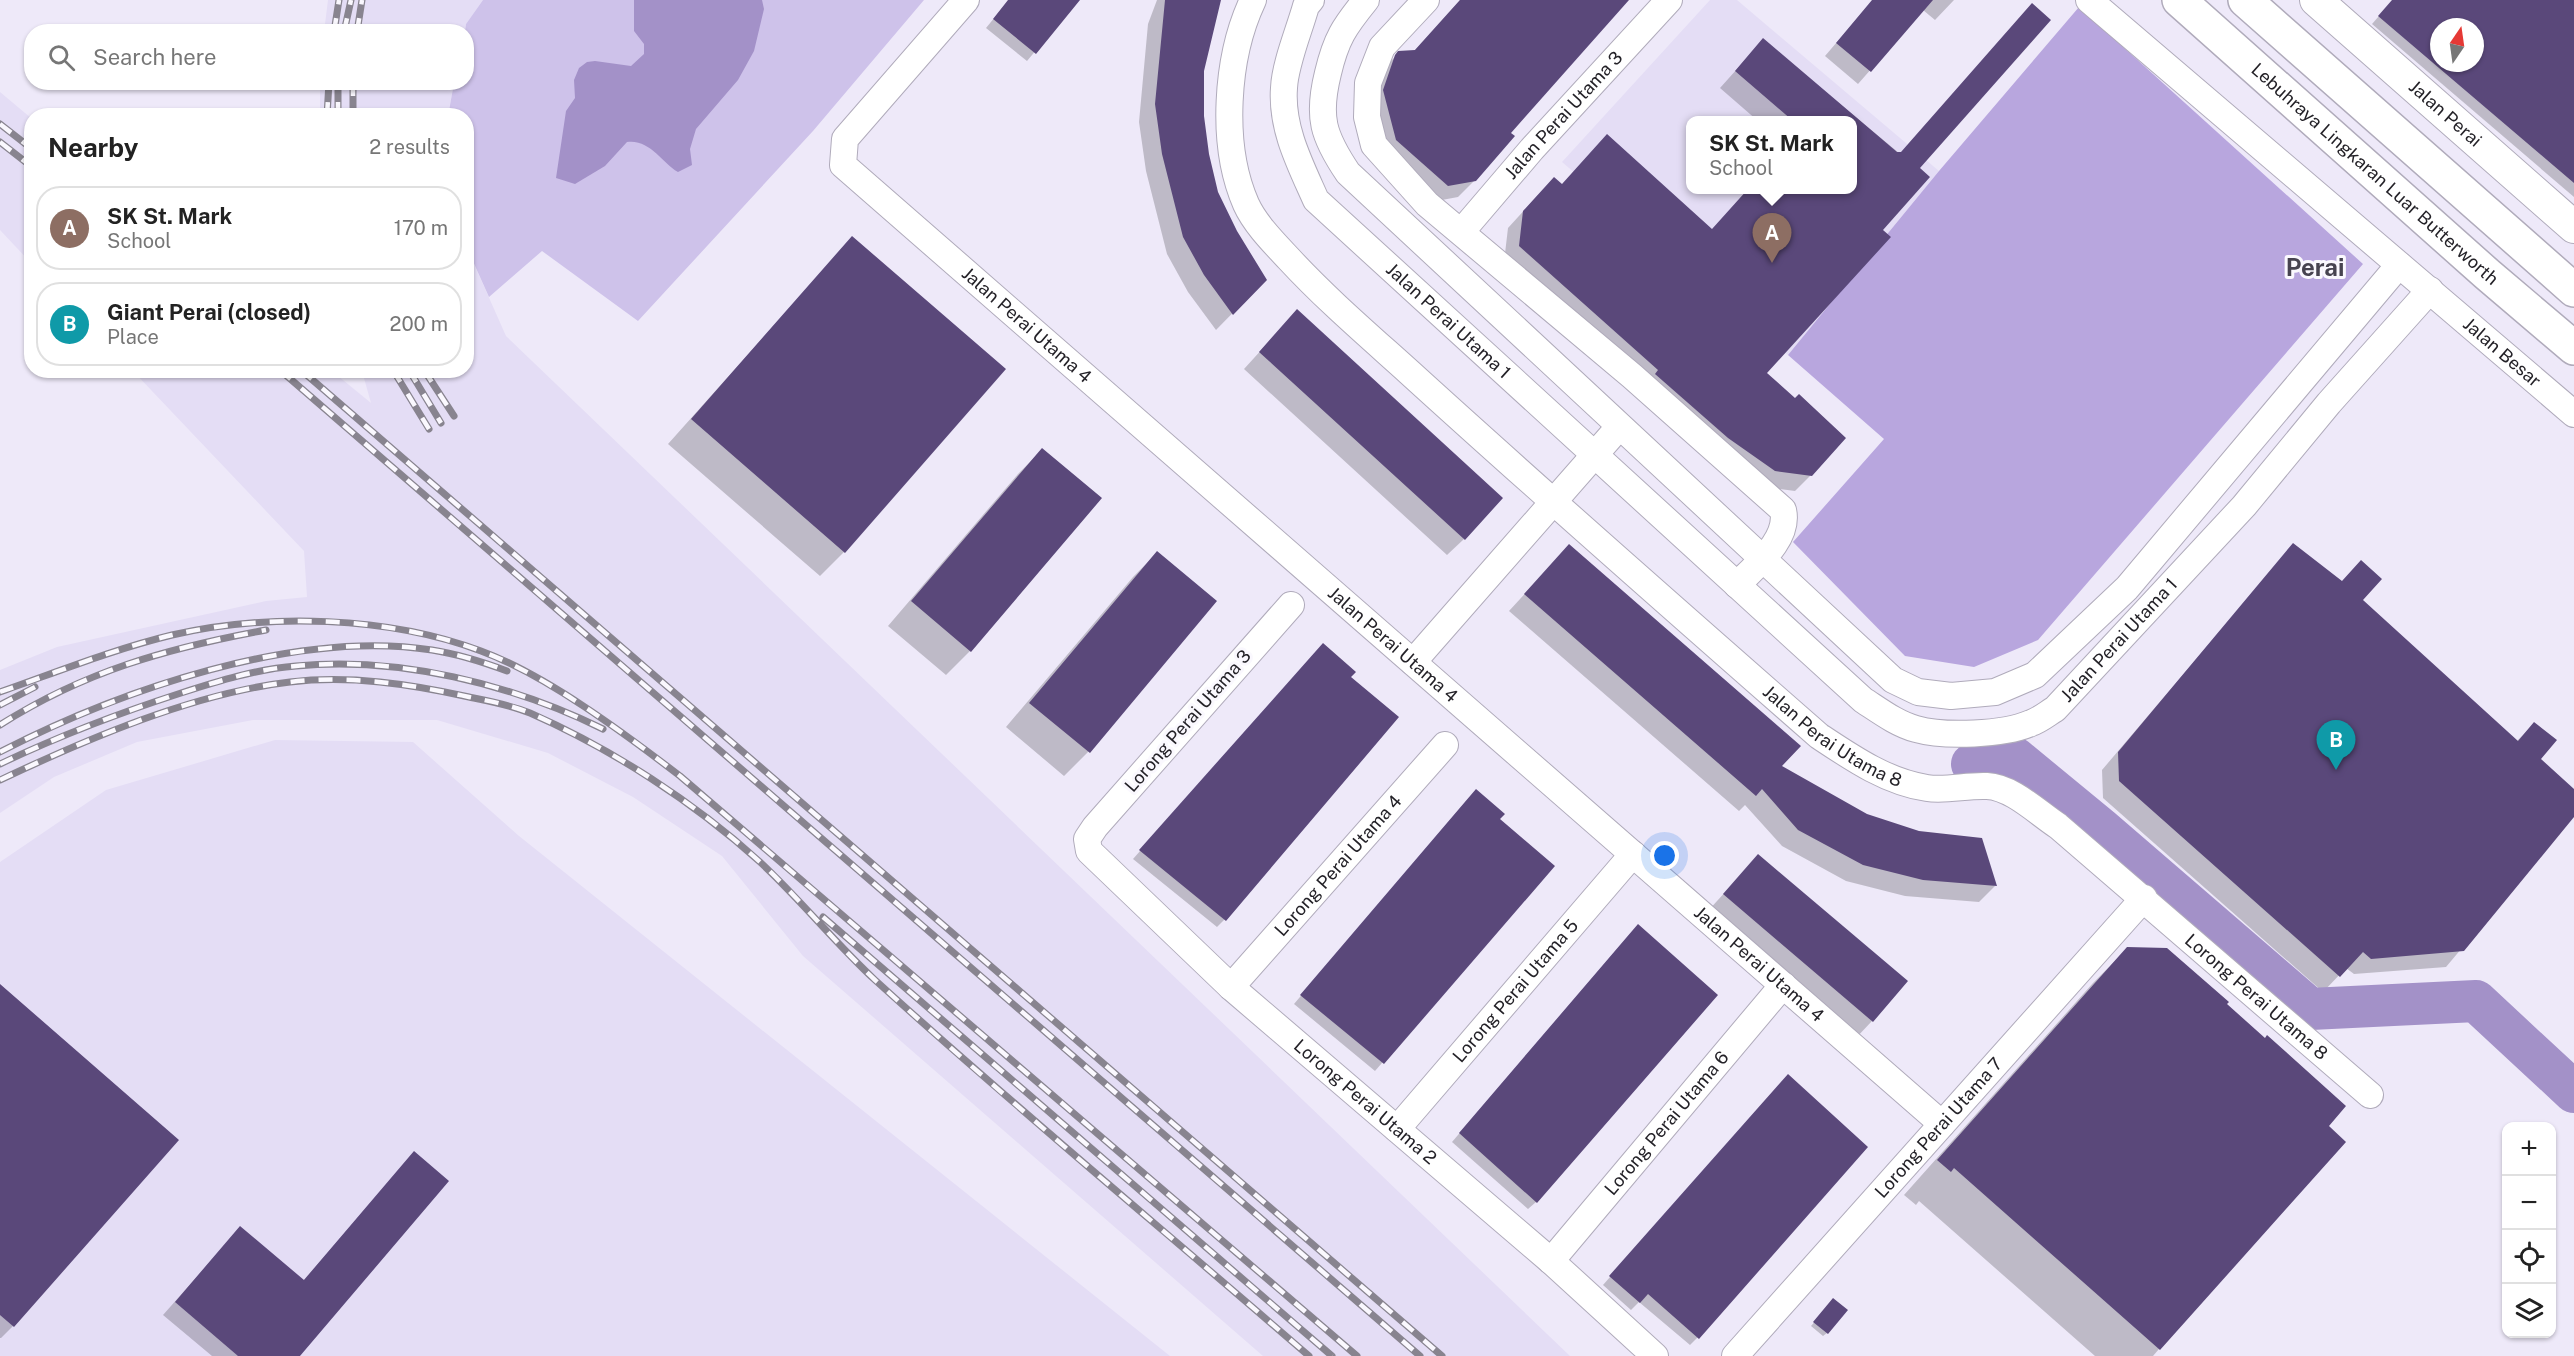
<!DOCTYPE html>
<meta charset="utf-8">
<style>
:root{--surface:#fff;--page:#f2f2f2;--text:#222;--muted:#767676;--line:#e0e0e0;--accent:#516001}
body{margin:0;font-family:"Public Sans",sans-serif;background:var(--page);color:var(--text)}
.controls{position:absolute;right:18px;bottom:18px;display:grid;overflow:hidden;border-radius:12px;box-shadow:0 2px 4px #0004}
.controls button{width:54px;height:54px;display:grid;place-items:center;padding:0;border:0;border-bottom:2px solid var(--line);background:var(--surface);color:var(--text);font:30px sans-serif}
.compass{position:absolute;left:2430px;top:18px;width:54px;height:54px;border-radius:50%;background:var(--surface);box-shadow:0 2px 4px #0004;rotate:13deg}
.you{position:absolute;left:1665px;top:856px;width:21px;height:21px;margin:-15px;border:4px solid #fff;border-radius:50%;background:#1a73e8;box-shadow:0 0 0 9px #1a73e833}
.badge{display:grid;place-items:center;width:39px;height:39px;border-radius:50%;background:var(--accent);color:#fff;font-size:20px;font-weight:700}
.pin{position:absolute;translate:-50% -50px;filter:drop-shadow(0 2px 3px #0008)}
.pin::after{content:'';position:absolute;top:32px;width:21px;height:18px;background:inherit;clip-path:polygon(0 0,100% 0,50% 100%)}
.popup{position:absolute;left:1686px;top:116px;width:171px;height:78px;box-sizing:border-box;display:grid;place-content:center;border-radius:12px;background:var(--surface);filter:drop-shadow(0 2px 4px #0005);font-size:20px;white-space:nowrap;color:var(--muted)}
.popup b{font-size:22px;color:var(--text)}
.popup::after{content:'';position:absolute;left:50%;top:100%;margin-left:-12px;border:12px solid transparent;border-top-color:var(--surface)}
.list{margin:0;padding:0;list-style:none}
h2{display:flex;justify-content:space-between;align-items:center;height:78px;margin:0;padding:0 24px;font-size:26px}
h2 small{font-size:20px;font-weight:400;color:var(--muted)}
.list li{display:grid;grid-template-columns:39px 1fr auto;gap:18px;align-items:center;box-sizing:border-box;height:84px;margin:0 12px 12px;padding:0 12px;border:2px solid var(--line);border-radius:24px}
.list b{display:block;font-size:22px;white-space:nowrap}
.list p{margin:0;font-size:20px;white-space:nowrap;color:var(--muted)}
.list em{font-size:20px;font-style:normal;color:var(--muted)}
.icon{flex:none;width:33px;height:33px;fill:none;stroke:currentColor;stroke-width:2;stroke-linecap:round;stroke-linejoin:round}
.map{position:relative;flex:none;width:2574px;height:1356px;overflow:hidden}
.search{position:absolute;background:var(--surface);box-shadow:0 2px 4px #0004;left:24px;top:24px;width:450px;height:66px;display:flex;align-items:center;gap:15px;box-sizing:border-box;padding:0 21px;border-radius:24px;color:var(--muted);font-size:22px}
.panel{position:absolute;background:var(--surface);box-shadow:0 2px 4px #0004;left:24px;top:108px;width:450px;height:270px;border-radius:24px}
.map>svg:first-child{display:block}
.built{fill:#e4ddf5;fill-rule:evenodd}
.green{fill:#cec2ea}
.forest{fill:#b8a6de}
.water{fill:#a391c8}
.shadow{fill:#0003;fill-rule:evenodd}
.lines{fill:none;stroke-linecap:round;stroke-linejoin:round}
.river{stroke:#a391c8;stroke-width:42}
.building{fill:#5a487a;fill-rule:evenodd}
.minor-casing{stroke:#b0abbb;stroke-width:28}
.tertiary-casing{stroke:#b0abbb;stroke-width:34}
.motorway-casing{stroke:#b0abbb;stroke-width:36}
.minor{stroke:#fff;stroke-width:26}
.tertiary{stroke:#fff;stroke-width:32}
.motorway{stroke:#fff;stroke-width:33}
.rail-casing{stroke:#88848f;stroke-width:7}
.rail{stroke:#faf8fe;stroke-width:4.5;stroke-dasharray:14;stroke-linecap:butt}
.labels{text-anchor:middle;stroke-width:6;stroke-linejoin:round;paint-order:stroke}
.street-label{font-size:18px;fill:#242228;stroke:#faf8fe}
.district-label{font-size:24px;font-weight:bold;fill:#474350;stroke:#faf8fe}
</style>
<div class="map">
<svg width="2574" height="1356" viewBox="0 0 2574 1356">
<rect width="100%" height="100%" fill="#eee9f9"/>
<!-- built -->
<path class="built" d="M328,0H483L466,24L465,31L324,32Z
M1710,0H1737L1939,171L1788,355L1562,162ZM1691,121H1853V190H1691Z
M320,83H454L448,115L320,116Z
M0,92L31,118V263L0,230Z
M467,248L506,336L1570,1356H1263L803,956L722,856L633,797L548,753L437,720H253L137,742L54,777L0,813V670L57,647L266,601L307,597L304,551L133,371H332L371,403L362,371L466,370Z
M275,740L413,742L519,836L1170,1356H0V862L106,790Z"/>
<!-- green -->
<path class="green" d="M483,0H924L813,131L638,321L542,251L489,297L467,248L466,116H448L454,83L466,82L465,31L466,24Z"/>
<!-- forest -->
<path class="forest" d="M2079,7L2363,264L2038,640L1974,667L1905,656L1793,542L1884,439L1788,355L1939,171Z"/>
<!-- water -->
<path class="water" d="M634,0H762L764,9L754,51L738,80L696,129L690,149L692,165L678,172C661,162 650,139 627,142L605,166L575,184L556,178L566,111L575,98L574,80L579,68L587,62L595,61L631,66L644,54V44L634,31Z"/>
<!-- shadow -->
<path class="shadow" d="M1009,0H1078L1027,61L986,28Z
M1157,0H1219L1202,70L1203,116L1208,154L1217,192L1236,232L1265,280L1216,330L1188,292L1167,254L1146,171L1139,122L1148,24Z
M1460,0H1627L1509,133L1475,180L1458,197L1431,202L1380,157L1379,73L1399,53L1414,51Z
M1873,0H1954L1935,20L1923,10L1858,84L1825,56Z
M2393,0H2507L2574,81V197L2372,24ZM2439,27H2475V63H2439Z
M1763,40L1917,168L1881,230L1765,374L1811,475L1795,491L1759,486L1504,262L1508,228L1538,195L1561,185L1711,230L1853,190V121H1758L1720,88Z
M852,238L844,552L820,576L668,444Z
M1297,311L1464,539L1447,555L1244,369Z
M1042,450L970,651L946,675L888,626L1018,474Z
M2293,545L2361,600L2517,741L2534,724L2539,759L2574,791V815L2446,967L2354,974L2346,968L2323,992L2103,798L2102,770Z
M1569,546L1780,767L1995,886L1979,902L1905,896L1846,881L1782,846L1745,805L1739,811L1509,611Z
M1157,553L1215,601L1088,752L1064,776L1006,727L1133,577Z
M1315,653L1349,677L1225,919L1217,927L1133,859Z
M1468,799L1498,819L1553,866L1375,1071L1294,1004Z
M1758,856L1872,1021L1856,1038L1707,912Z
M1630,934L1536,1202L1528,1209L1452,1142Z
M2128,948L2225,1004L2159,1349L2153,1356H2095L1919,1201L1916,1205L1904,1195L2093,983Z
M0,986L13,1326L1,1338H0Z
M1780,1084L1698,1337L1690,1345L1639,1302L1631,1310L1603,1285Z
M414,1153L298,1356H212L163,1315L240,1228L303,1281Z
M1830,1304L1827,1333L1823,1336L1811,1326Z"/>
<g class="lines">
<!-- river -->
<path class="river" d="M1972,764L2015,758L2100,828L2310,1009L2476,1001L2574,1092"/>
</g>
<!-- building -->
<path class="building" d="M1008,0H1080L1036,54L993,19Z
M1165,0H1221L1204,71V116L1209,154L1218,192L1237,231L1267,280L1233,315L1204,275L1183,237L1162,154L1155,104Z
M1460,0H1629L1511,133L1515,136L1476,181L1448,186L1396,140L1383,90L1395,55L1398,51L1415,50Z
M1872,0H1933L1871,72L1836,43Z
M2392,0H2574V183L2378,16ZM2439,27H2475V63H2439Z
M2032,3L2051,20L1920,168L1930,177L1883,230L1891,237L1767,373L1795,398L1799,394L1846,438L1812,476L1775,471L1728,438L1655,374L1658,370L1519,246L1523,211L1554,177L1562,184L1607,134L1712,229L1748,189H1853V120H1792L1735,71L1763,38L1897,152H1901Z
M852,236L1006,369L845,553L691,419Z
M1297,309L1503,498L1465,540L1259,352Z
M1042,448L1102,498L971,652L911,601Z
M2293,543L2342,581L2361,560L2382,579L2363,600L2518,741L2534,722L2557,740L2541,759L2574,789V817L2464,951L2371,959L2363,952L2340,977L2119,781L2118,752Z
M1569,544L1801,746L1782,766L1867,814L1919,831L1982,838L1997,886L1923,880L1863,865L1798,830L1762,789L1756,796L1524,594Z
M1157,551L1217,601L1090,753L1029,703Z
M1323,643L1356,672L1351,677L1399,717L1226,921L1139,850Z
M1476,789L1505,814L1500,819L1555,866L1384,1064L1300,995Z
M1758,854L1908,981L1873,1022L1723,894Z
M1638,924L1718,995L1537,1203L1459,1133Z
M2127,947L2167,948L2229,1002L2227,1004L2265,1038L2267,1035L2346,1106L2329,1126L2346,1142L2160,1350L1954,1168L1951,1172L1937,1160Z
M0,984L179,1140L14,1327L0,1315Z
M1788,1074L1868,1147L1699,1339L1648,1294L1640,1303L1609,1276Z
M414,1151L449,1181L300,1356H238L175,1302L240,1226L304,1280Z
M1833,1298L1848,1310L1828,1334L1813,1322Z"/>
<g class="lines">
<!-- minor casing -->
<g class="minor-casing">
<g id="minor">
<path id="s1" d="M966,0L845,139L843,165L1942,1124"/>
<path id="s2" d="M1253,0C1226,57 1220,145 1246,204C1255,224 1274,243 1289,259C1326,299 1368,335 1409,372C1544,495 1682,616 1819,736C1852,758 1887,782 1927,788C1946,791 1967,785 1987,786C2012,787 2038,813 2058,826L2370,1095"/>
<path id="s3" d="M1311,0L1306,6C1299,31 1285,64 1284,88C1281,128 1300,164 1316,200L1863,700C1880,711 1897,724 1916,729C1944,737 2004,735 2031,723C2040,720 2048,713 2055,709L2244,506L2329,403L2430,290"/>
<path d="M1366,0C1344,27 1336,39 1328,73C1317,117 1323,136 1348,173L1893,680L1918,692L1951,696L1995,692L2035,675L2127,588L2399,265"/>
<path d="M1426,0L1382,47L1368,83L1367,117L1374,145L1427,204L1632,376L1783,510C1790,539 1755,566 1737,585"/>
<path id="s4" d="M2089,0L2574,414"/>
<path id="s5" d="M1462,231L1532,149L1669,0"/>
<path id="s6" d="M1291,605L1095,827L1087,839L1089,851L1231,987L1551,1261L1655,1356"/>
<path d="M1413,662L1619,427"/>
<path id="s7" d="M1231,987L1445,745"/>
<path id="s8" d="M1397,1129L1633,854"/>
<path id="s9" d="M1551,1261L1783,985"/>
<path id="s10" d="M1735,1356L2144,898"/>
</g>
</g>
<!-- tertiary casing -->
<g class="tertiary-casing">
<g id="tertiary">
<path id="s11" d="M2316,0L2574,227"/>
</g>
</g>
<!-- motorway casing -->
<g class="motorway-casing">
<g id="motorway">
<path id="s12" d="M2179,0L2487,274L2574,348"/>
<path d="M2245,0L2574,290"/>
</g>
</g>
<!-- minor -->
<use href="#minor" class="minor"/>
<!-- tertiary -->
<use href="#tertiary" class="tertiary"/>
<!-- motorway -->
<use href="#motorway" class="motorway"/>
<!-- rail casing -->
<g class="rail-casing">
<path id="rail" d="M334,32L339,0
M344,32L351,0
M357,32L362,0
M353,82V116
M327,116L329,82
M338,116V82
M0,124L32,149
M0,142L32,167
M280,370L1420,1356
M301,370L1442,1356
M393,370L429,429
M409,370L441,423
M424,370L454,416
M0,692C57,672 114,649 172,635C268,613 388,616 481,651C546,675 624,733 680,776L1357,1356
M0,705L35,687
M0,725C85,671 168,648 266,630
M0,752C120,690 296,629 432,650C458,654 483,662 507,671
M0,764C59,736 119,713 181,693C218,681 257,669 296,666C399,656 511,684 603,729
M0,780C87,739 194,693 290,682C350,675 410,684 469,697C489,701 511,705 530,713C612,749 694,802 760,862C800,899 835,943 875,980C1017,1109 1165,1231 1309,1356
M823,917L1332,1356"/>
</g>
<!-- rail -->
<use href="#rail" class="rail"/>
</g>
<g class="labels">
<!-- street labels -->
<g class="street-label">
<text dy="6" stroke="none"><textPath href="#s11" startOffset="172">Jalan Perai</textPath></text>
<text dy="6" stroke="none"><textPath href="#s5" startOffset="154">Jalan Perai Utama 3</textPath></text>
<text dy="6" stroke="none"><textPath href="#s12" startOffset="262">Lebuhraya Lingkaran Luar Butterworth</textPath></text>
<text dy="6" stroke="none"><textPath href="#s3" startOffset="390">Jalan Perai Utama 1</textPath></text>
<text dy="6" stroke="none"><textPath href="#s1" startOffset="454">Jalan Perai Utama 4</textPath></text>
<text dy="6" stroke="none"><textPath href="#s4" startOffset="543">Jalan Besar</textPath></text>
<text dy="6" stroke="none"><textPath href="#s3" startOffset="1251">Jalan Perai Utama 1</textPath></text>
<text dy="6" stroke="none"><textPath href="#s1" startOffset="940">Jalan Perai Utama 4</textPath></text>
<text transform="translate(1188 721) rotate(-49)" y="6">Lorong Perai Utama 3</text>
<text dy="6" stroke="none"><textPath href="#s2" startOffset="1004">Jalan Perai Utama 8</textPath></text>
<text dy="6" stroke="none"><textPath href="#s7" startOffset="162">Lorong Perai Utama 4</textPath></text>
<text dy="6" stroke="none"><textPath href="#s1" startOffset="1426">Jalan Perai Utama 4</textPath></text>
<text dy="6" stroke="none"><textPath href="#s8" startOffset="182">Lorong Perai Utama 5</textPath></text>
<text dy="6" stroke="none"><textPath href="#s2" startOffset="1518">Lorong Perai Utama 8</textPath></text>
<text dy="6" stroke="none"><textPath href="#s6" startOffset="696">Lorong Perai Utama 2</textPath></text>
<text dy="6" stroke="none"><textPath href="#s9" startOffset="180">Lorong Perai Utama 6</textPath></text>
<text dy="6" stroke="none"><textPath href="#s10" startOffset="306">Lorong Perai Utama 7</textPath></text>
</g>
<!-- district labels -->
<g class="district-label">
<text x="2315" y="276">Perai</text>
</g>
</g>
</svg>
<div class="controls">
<button>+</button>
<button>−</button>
<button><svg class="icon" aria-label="locate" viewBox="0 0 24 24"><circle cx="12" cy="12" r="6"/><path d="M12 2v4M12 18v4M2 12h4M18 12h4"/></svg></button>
<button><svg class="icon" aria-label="layers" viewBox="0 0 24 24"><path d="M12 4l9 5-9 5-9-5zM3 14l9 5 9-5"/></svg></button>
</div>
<svg class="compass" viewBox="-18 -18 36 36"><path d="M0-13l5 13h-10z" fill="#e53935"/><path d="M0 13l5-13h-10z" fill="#767676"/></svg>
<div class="you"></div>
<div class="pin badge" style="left:1772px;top:263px;background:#8d6e63">A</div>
<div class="popup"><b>SK St. Mark</b>School</div>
<div class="pin badge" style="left:2336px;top:770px;background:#0f9aa8">B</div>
<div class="search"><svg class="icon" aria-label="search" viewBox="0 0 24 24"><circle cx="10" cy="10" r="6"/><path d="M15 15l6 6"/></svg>Search here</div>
<section class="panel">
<h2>Nearby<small>2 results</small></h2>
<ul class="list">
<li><span class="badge" style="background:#8d6e63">A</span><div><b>SK St. Mark</b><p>School</p></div><em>170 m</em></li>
<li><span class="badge" style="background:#0f9aa8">B</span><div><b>Giant Perai (closed)</b><p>Place</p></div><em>200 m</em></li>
</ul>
</section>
</div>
